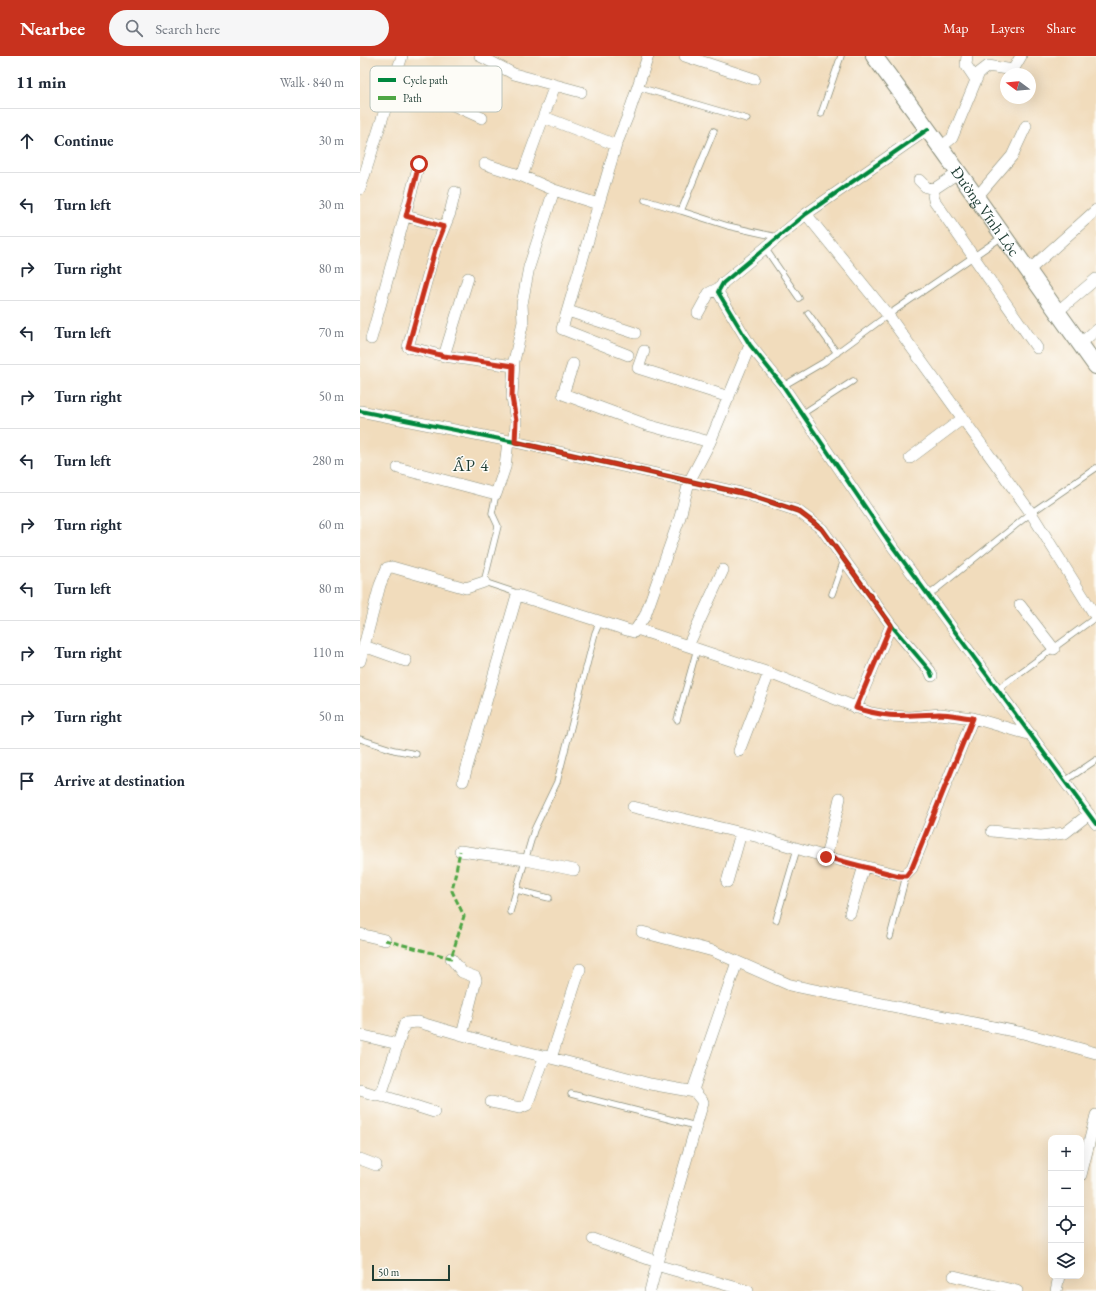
<!DOCTYPE html>
<meta charset="utf-8">
<style>
:root{--surface:#fff;--page:#f6f6f7;--text:#1f2937;--muted:#747a83;--line:#e0e1e3;--accent:#c8321e}
body{margin:0;font-family:"EB Garamond",serif;background:var(--page);color:var(--text)}
.controls{position:absolute;right:12px;bottom:12px;display:grid;overflow:hidden;border-radius:8px;box-shadow:0 4px 16px #0002}
.controls button{width:36px;height:36px;display:grid;place-items:center;padding:0;border:0;border-bottom:1px solid var(--line);background:var(--surface);color:var(--text);font:20px sans-serif}
.compass{position:absolute;left:640px;top:12px;width:36px;height:36px;border-radius:50%;background:var(--surface);box-shadow:0 4px 16px #0002;rotate:286deg}
.scale{position:absolute;left:12px;bottom:10px;width:78px;box-sizing:border-box;padding-left:4px;border:2px solid #1f3d34;border-top:0;font-size:11px;line-height:14px;white-space:nowrap;color:#1f3d34;-webkit-text-stroke:3px #fdfcf7;paint-order:stroke}
.stop{position:absolute;width:12px;height:12px;margin:-9px;border:3px solid #c8321e;border-radius:50%;background:#fff}
.stop.end{background:#c8321e;border-color:#fff;box-shadow:0 1px 4px #0008}
.list{margin:0;padding:0;list-style:none}
h2{display:flex;justify-content:space-between;align-items:center;height:52px;margin:0;padding:0 16px;font-size:17px}
h2 small{font-size:13px;font-weight:400;color:var(--muted)}
.list li{display:grid;grid-template-columns:26px 1fr auto;gap:12px;align-items:center;box-sizing:border-box;height:64px;padding:0 16px;border-top:1px solid var(--line)}
.list b{display:block;font-size:15px;white-space:nowrap}
.list em{font-size:13px;font-style:normal;color:var(--muted)}
.icon{flex:none;width:22px;height:22px;fill:none;stroke:currentColor;stroke-width:2;stroke-linecap:round;stroke-linejoin:round}
.map{position:relative;flex:none;width:736px;height:1235px;overflow:hidden}
header{display:flex;align-items:center;gap:24px;box-sizing:border-box;height:56px;padding:0 20px;background:var(--accent);color:#fff}
header strong{font-size:19px}
nav{display:flex;gap:22px;margin-inline-start:auto;font-size:14px}
.search{width:280px;height:36px;background:var(--page);display:flex;align-items:center;gap:10px;box-sizing:border-box;padding:0 14px;border-radius:22px;color:var(--muted);font-size:15px}
main{display:flex}
aside{flex:1;background:var(--surface)}
.map>svg:first-child{display:block}
.lines{fill:none;stroke-linecap:round;stroke-linejoin:round}
.lane-casing{stroke:#888c78;stroke-width:7}
.street-casing{stroke:#888c78;stroke-width:12}
.secondary-casing{stroke:#888c78;stroke-width:18}
.lane{stroke:#fff;stroke-width:5.5}
.street{stroke:#fff;stroke-width:11}
.secondary{stroke:#fff;stroke-width:16}
.quiet{stroke:#4fa644;stroke-width:3;stroke-dasharray:6 3;stroke-linecap:butt}
.cycleway-casing{stroke:#fdfcf7;stroke-width:6}
.cycleway{stroke:#00873e;stroke-width:4}
.route{stroke:#c8321e;stroke-width:5}
.labels{text-anchor:middle;stroke-width:3;stroke-linejoin:round;paint-order:stroke}
.street-label{font-size:16px;fill:#1f3d34;stroke:#fdfcf7}
.neighbourhood-label{font-size:17px;letter-spacing:1px;fill:#1f3d34;stroke:#fdfcf7}
.key{fill:#fdfcf7;stroke:#bac3bc;stroke-width:1}
.key-label{font-size:11px;fill:#1f3d34}
</style>
<header>
<strong>Nearbee</strong>
<div class="search"><svg class="icon" aria-label="search" viewBox="0 0 24 24"><circle cx="10" cy="10" r="6"/><path d="M15 15l6 6"/></svg>Search here</div>
<nav><a>Map</a><a>Layers</a><a>Share</a></nav>
</header>
<main>
<aside>
<h2>11 min<small>Walk · 840 m</small></h2>
<ul class="list">
<li><svg class="icon" aria-label="ahead" viewBox="0 0 24 24"><path d="M12 20V5M6 11l6-6 6 6"/></svg><div><b>Continue</b></div><em>30 m</em></li>
<li><svg class="icon" aria-label="left" viewBox="0 0 24 24"><path d="M17 20v-9H6M10 6l-5 5 5 5"/></svg><div><b>Turn left</b></div><em>30 m</em></li>
<li><svg class="icon" aria-label="right" viewBox="0 0 24 24"><path d="M7 20v-9h11M14 6l5 5-5 5"/></svg><div><b>Turn right</b></div><em>80 m</em></li>
<li><svg class="icon" aria-label="left" viewBox="0 0 24 24"><path d="M17 20v-9H6M10 6l-5 5 5 5"/></svg><div><b>Turn left</b></div><em>70 m</em></li>
<li><svg class="icon" aria-label="right" viewBox="0 0 24 24"><path d="M7 20v-9h11M14 6l5 5-5 5"/></svg><div><b>Turn right</b></div><em>50 m</em></li>
<li><svg class="icon" aria-label="left" viewBox="0 0 24 24"><path d="M17 20v-9H6M10 6l-5 5 5 5"/></svg><div><b>Turn left</b></div><em>280 m</em></li>
<li><svg class="icon" aria-label="right" viewBox="0 0 24 24"><path d="M7 20v-9h11M14 6l5 5-5 5"/></svg><div><b>Turn right</b></div><em>60 m</em></li>
<li><svg class="icon" aria-label="left" viewBox="0 0 24 24"><path d="M17 20v-9H6M10 6l-5 5 5 5"/></svg><div><b>Turn left</b></div><em>80 m</em></li>
<li><svg class="icon" aria-label="right" viewBox="0 0 24 24"><path d="M7 20v-9h11M14 6l5 5-5 5"/></svg><div><b>Turn right</b></div><em>110 m</em></li>
<li><svg class="icon" aria-label="right" viewBox="0 0 24 24"><path d="M7 20v-9h11M14 6l5 5-5 5"/></svg><div><b>Turn right</b></div><em>50 m</em></li>
<li><svg class="icon" aria-label="arrive" viewBox="0 0 24 24"><path d="M6 21V4h12l-3 4 3 4H6"/></svg><div><b>Arrive at destination</b></div></li>
</ul>
</aside>
<div class="map">
<svg width="736" height="1235" viewBox="0 0 736 1235">
<rect width="100%" height="100%" fill="#fdfcf7"/>
<filter id="ink" filterUnits="userSpaceOnUse"><feTurbulence type="fractalNoise" baseFrequency=".025" numOctaves="2"/><feDisplacementMap in="SourceGraphic" scale="8" xChannelSelector="R" yChannelSelector="G"/><feConvolveMatrix kernelMatrix="1 2 1 2 8 2 1 2 1" color-interpolation-filters="sRGB"/></filter>
<filter id="wash" filterUnits="userSpaceOnUse"><feTurbulence type="fractalNoise" baseFrequency=".012" numOctaves="4" result="noise"/><feDisplacementMap in="SourceGraphic" scale="16" xChannelSelector="R" yChannelSelector="G"/><feGaussianBlur stdDeviation="0.9" result="paint"/><feColorMatrix in="noise" values="0 0 0 0 0 0 0 0 0 0 0 0 0 0 0 0 0 1.4 0 .05"/><feComposite in="paint" operator="in"/></filter>
<g filter="url(#wash)">
<rect width="100%" height="100%" fill="#f1dcbc"/>
</g>
<g filter="url(#ink)">
<g class="lines">
<!-- lane casing -->
<g class="lane-casing">
<path id="lane" d="M278,31L387,63
M461,58L481,0
M354,75L321,155L368,170L417,181
M285,144L321,155
M405,192L439,242
M448,257L477,297
M423,330L464,306L528,259L642,181
M442,358L493,325
M136,438L132,457L138,470L124,526L154,536L157,539
M472,538L484,504
M569,539L671,457L736,412
M638,633L736,561
M317,664L337,593
M0,683L34,694L56,698
M705,725L736,704
M157,834L189,842
M150,856L174,774L197,726L235,577L240,565
M416,864L437,793
M530,881L546,820
M211,1038L336,1070"/>
</g>
<!-- street casing -->
<g class="street-casing">
<path id="street" d="M120,0L154,18L221,36
M325,0L394,23
M607,0L606,9L616,24
M35,23L122,62
M184,61L256,89
M568,73L446,158L363,227L358,236L390,289L423,330L527,483L736,768
M580,92L592,82L619,17L628,10L653,14L661,0
M125,108L162,120L194,134
M162,120L195,29
M559,124L566,131L574,133L598,117
M0,133L42,0
M574,133L573,139L574,144L677,292
M95,136L90,157L75,194L48,291L84,300L153,310
M616,142L652,100L666,70
M446,158L528,259L671,457L736,561
M46,160L84,171
M667,216L736,154
M208,255L275,277
M697,256L736,223
M338,257L349,237L361,231
M11,283L59,108
M720,288L736,274
M284,295L278,312L369,341
M268,299L202,273L256,89L269,57L288,0
M84,300L108,222
M213,308L203,338L287,369L350,386
M0,355L155,386L386,438L438,455L462,473L531,569L570,615L572,620
M155,386L156,365L152,341L154,305L163,266L162,248L169,211L194,134L238,148
M550,402L602,363
M38,412L136,438L145,411L148,385
M660,549L694,593
M277,573L409,617L511,657L528,660L550,661L580,658L613,662L672,679
M4,590L20,529L27,512L32,511L106,532L124,526
M328,590L363,514
M0,605L4,590L46,605
M496,652L531,569
M379,695L409,617
M103,725L157,539L267,574L274,576L285,560L320,461L329,426L350,386L390,289
M273,751L399,781L466,801L544,820L552,812L613,662
M632,775L681,780L705,777L729,758
M100,795L166,804L214,814
M466,801L480,742
M367,826L381,777
M490,857L504,810
M282,876L353,895L430,929L663,977L736,997
M0,878L25,884
M91,902L102,916L115,921L116,924L102,979
M0,979L38,988
M191,1002L220,913
M0,1034L16,1039L23,1033L45,967L58,966L130,987L223,1010L290,1028L335,1036
M17,1038L74,1056
M131,1046L160,1052L167,1049L185,1000
M0,1103L16,1109
M721,1119L736,1059
M233,1183L297,1206
M296,1209L388,1235
M594,1220L657,1235
M290,1235L303,1184L343,1046L333,1034L377,906
M696,1235L699,1220"/>
</g>
<!-- secondary casing -->
<g class="secondary-casing">
<g id="secondary">
<path id="s1" d="M514,0C590,102 662,207 736,310"/>
</g>
</g>
<!-- lane -->
<use href="#lane" class="lane"/>
<!-- street -->
<use href="#street" class="street"/>
<!-- secondary -->
<use href="#secondary" class="secondary"/>
<!-- quiet -->
<path class="quiet" d="M25,884L91,902L104,860L92,835L100,795"/>
<!-- cycleway casing -->
<g class="cycleway-casing">
<path id="cycleway" d="M568,73L446,158L363,227L358,236L390,289L423,330L527,483L736,768
M0,355L155,386L386,438L438,455L462,473L531,569L570,615L572,620"/>
</g>
<!-- cycleway -->
<use href="#cycleway" class="cycleway"/>
</g>
</g>
<g class="lines" filter="url(#ink)">
<!-- route -->
<path class="route" d="M59,108L46,160L84,171L75,194L48,291L84,300L153,310L152,341L156,365L155,386L386,438L438,455L462,473L531,569L496,652C530,663 545,659 579,658C590,658 602,661 613,662L552,812L546,820H539L466,801"/>
</g>
<g class="labels">
<!-- street labels -->
<g class="street-label">
<text dy="6" stroke="none"><textPath href="#s1" startOffset="191">Đường Vĩnh Lộc</textPath></text>
</g>
<!-- neighbourhood labels -->
<g class="neighbourhood-label">
<text x="111" y="415">ẤP 4</text>
</g>
</g>
<!-- legend -->
<rect x="10" y="10" width="132" height="46" rx="6" class="key"/>
<rect x="18" y="22" width="18" height="4" fill="#00873e"/>
<rect x="18" y="40" width="18" height="4" fill="#4fa644"/>
<g class="key-label">
<text x="43" y="28">Cycle path</text>
<text x="43" y="46">Path</text>
</g>
</svg>
<div class="controls">
<button>+</button>
<button>−</button>
<button><svg class="icon" aria-label="locate" viewBox="0 0 24 24"><circle cx="12" cy="12" r="6"/><path d="M12 2v4M12 18v4M2 12h4M18 12h4"/></svg></button>
<button><svg class="icon" aria-label="layers" viewBox="0 0 24 24"><path d="M12 4l9 5-9 5-9-5zM3 14l9 5 9-5"/></svg></button>
</div>
<svg class="compass" viewBox="-18 -18 36 36"><path d="M0-13l5 13h-10z" fill="#e53935"/><path d="M0 13l5-13h-10z" fill="#747a83"/></svg>
<div class="scale">50 m</div>
<div class="stop" style="left:59px;top:108px"></div>
<div class="stop end" style="left:466px;top:801px"></div>
</div>
</main>
